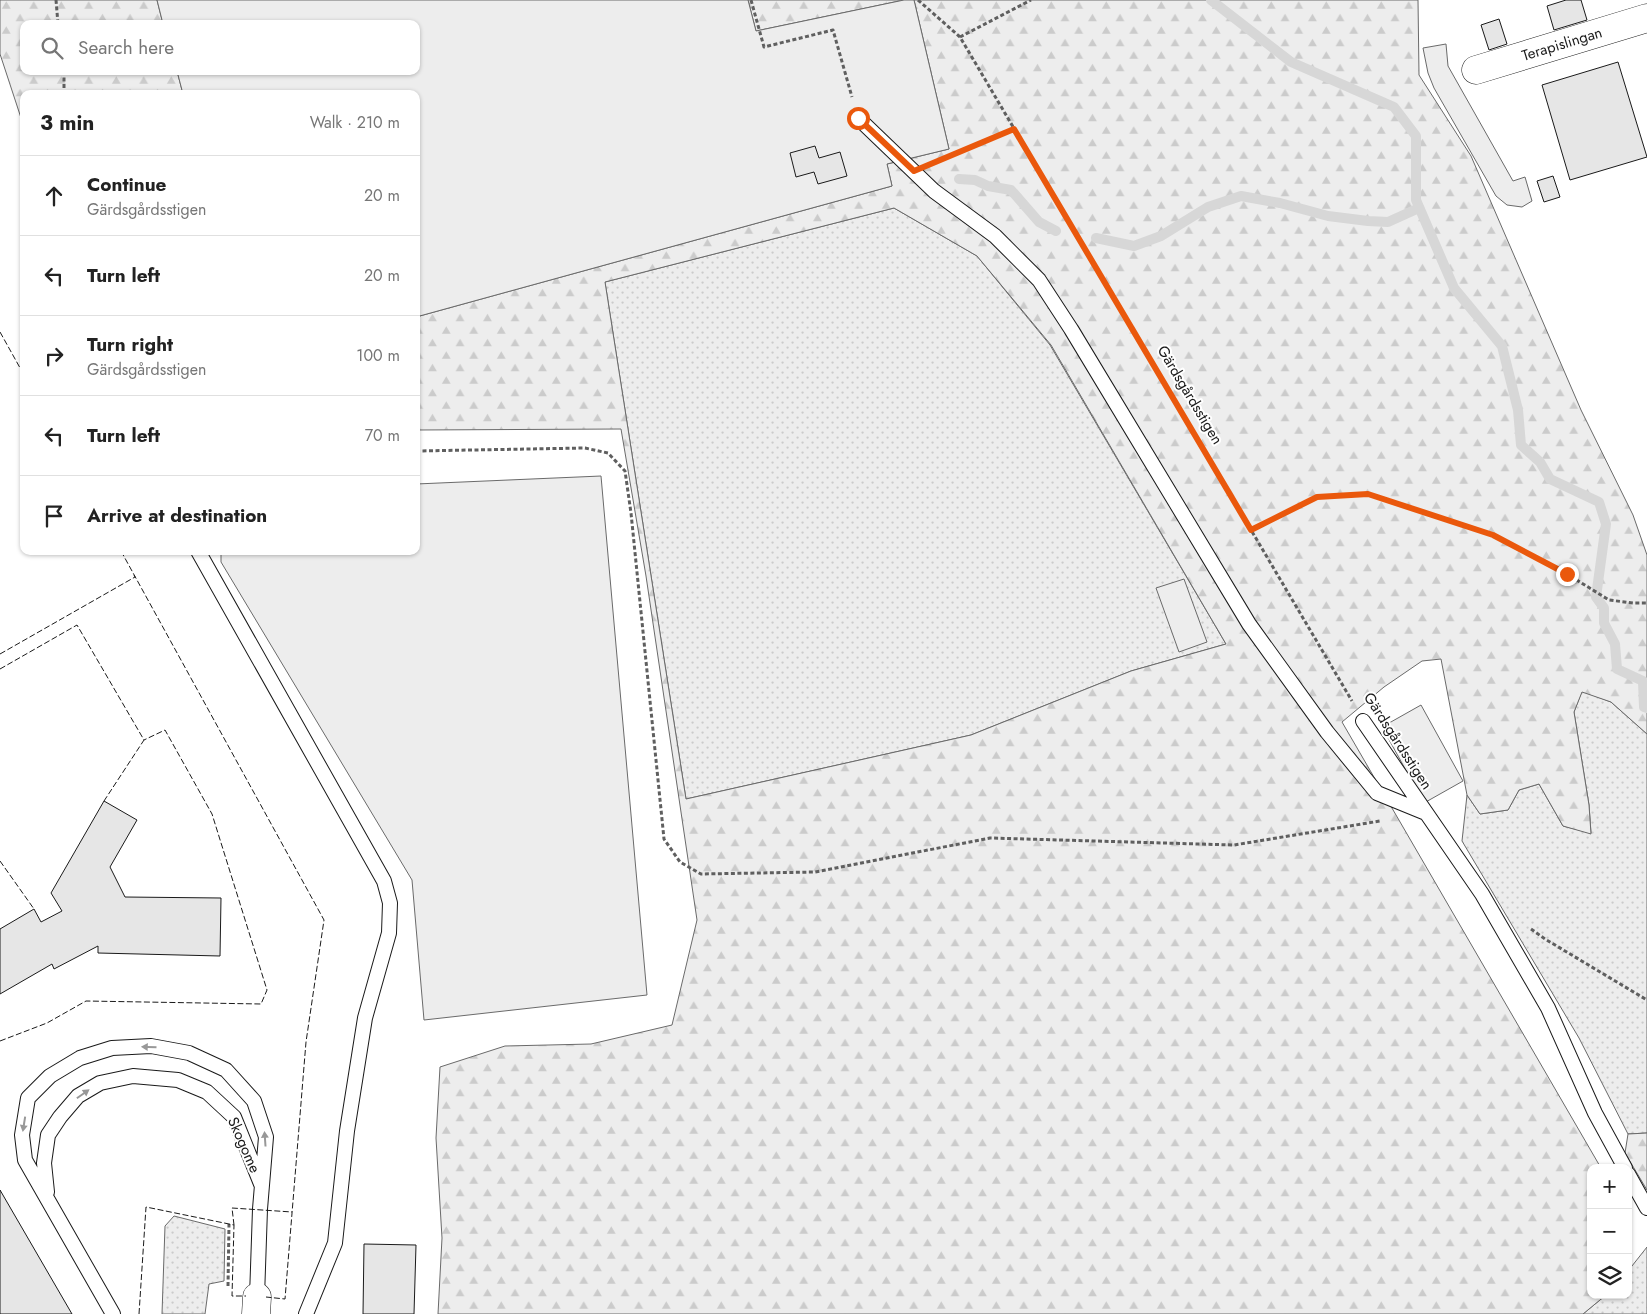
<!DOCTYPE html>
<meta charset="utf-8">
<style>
:root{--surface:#fff;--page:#f6f6f6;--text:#222;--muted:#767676;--line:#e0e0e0}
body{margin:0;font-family:Jost,sans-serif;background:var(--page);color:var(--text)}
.controls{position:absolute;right:15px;bottom:15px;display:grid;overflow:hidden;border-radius:10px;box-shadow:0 1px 4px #0004}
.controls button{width:45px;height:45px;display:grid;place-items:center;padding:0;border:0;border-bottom:1px solid var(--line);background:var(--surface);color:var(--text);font:25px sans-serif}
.stop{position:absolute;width:15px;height:15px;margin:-11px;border:4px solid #ea580c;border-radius:50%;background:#fff}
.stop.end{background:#ea580c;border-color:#fff;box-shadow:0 1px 5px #0008}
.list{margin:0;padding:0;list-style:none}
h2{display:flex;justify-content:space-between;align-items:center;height:65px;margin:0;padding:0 20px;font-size:21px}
h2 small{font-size:16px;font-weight:400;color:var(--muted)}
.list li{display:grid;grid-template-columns:32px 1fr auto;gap:15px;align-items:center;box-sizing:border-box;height:80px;padding:0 20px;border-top:1px solid var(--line)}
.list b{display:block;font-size:19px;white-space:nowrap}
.list p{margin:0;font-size:16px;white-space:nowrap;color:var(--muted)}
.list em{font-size:16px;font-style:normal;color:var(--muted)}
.icon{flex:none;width:28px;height:28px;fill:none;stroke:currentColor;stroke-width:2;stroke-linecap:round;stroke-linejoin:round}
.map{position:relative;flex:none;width:1647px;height:1314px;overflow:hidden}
.search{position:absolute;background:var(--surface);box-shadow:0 1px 4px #0004;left:20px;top:20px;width:400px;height:55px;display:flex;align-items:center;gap:12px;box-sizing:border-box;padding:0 18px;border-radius:10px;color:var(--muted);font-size:19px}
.panel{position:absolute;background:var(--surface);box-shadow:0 1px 4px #0004;left:20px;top:90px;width:400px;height:465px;border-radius:10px}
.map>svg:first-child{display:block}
.grass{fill:url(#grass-dots);stroke:#6a6a6a}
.forest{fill:url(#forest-firs);stroke:#6a6a6a;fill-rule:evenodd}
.built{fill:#ededed;stroke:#6a6a6a}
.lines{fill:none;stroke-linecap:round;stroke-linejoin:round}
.stream{stroke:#d7d7d7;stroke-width:10}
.building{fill:#e6e6e6;stroke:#1a1a1a}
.lane-casing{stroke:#1a1a1a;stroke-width:16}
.street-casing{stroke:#1a1a1a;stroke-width:29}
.path{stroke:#5f5f5f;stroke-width:3;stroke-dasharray:4 2.5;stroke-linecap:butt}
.lane{stroke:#fff;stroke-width:14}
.street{stroke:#fff;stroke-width:28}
.fence{stroke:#1a1a1a;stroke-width:1;stroke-dasharray:6 2.5;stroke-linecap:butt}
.oneway{fill:#989898}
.route{stroke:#ea580c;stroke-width:6}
.labels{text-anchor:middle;stroke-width:4;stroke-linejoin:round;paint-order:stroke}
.street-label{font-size:15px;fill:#1a1a1a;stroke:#fff}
</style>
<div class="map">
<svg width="1647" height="1314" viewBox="0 0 1647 1314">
<defs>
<pattern id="grass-dots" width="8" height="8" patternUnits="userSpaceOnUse" patternTransform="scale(1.25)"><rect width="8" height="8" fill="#ededed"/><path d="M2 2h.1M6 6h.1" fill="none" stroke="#cbcbcb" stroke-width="1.8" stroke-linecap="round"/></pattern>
<pattern id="forest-firs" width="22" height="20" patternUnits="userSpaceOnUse" patternTransform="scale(1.25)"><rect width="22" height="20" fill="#ededed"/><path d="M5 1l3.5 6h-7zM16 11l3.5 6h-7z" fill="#cbcbcb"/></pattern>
</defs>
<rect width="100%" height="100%" fill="#fff"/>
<!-- grass -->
<path class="grass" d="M894,208L977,256L1050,345L1226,644L1131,671L971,735L686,799L605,282Z
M1582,691L1611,702L1647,734V1133L1628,1134L1579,1038L1462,841L1467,795L1480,814L1508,810L1519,790L1539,784L1563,826L1591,833L1589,805L1574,712Z
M174,1216L225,1229L224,1281L209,1284L205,1314H162L165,1226Z
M1647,1247V1314H1583L1606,1295H1628V1271Z"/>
<!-- forest -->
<path class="forest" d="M0,0H157L163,24H24V71H177L183,94H24V127L0,54Z
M748,0H904L756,31Z
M914,0H1418L1419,75L1471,156L1581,410L1633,515L1647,555V734L1611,702L1582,692L1574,712L1589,805L1591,834L1563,826L1539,784L1519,790L1508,810L1480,814L1467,795L1441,659L1422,661L1384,687L1342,722L1601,1168H1591V1295H1606L1583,1314H438L442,1238L436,1138L440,1067L505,1046L591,1044L672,1025L697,920L646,576L621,429L416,430V317L892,186L887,164L949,149ZM894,208L977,256L1051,345L1226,644L1131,671L971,735L686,799L605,282Z
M1647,1133V1190L1625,1153L1628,1134Z"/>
<!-- built -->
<path class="built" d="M157,0H748L756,31L904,0H914L949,149L887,164L892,186L416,317V94H183L177,71H416V24H163Z
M1446,44L1448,66L1513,181L1525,177L1532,201L1522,207L1507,205L1496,196L1434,88L1428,73L1423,48Z
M601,476L647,995L424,1020L412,880L221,562V551H416V484Z
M1184,579L1207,642L1179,652L1156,588Z
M1421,705L1463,781L1424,803L1382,727Z"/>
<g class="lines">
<!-- stream -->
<path class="stream" d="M1211,0L1291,62L1394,107L1416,136V200L1454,288L1502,346L1518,410L1521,445L1540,462L1550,479L1599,502L1606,524L1596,597L1604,608V623L1615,644L1617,669L1643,681L1644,707L1647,708
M959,179L975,180L988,186L1011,190L1039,222L1056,231
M1096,238L1134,246L1161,236L1208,207L1241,196L1280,203L1328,216L1368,221L1388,222L1419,208"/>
</g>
<!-- building -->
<path class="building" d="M1566,0H1581L1587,20L1554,30L1547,6Z
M1499,19L1507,44L1489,50L1481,25Z
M1618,62L1647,157L1570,180L1542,85Z
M815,146L819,158L840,152L847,176L818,184L814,172L796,177L790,153Z
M1553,176L1560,197L1544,202L1537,181Z
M104,801L137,820L110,867L125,897L221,898L220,956L98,953V946L54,969L52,964L0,994V929L34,909L41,922L62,911L51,893Z
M0,1190L72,1314H0Z
M364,1244L416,1245L414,1314H363Z"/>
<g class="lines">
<!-- lane casing -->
<g class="lane-casing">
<path id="lane" d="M858,118L934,191L995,236L1039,280L1071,329L1249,624L1327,732L1377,793L1426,813
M198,551L384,881L390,903L389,933L365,1018L347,1131L335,1243L306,1314
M1363,721L1482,894L1548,1008L1595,1113L1625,1168
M1628,1174L1647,1208
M47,1192L44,1163L48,1135L60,1117L78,1096L100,1083L133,1076L178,1080L207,1092L234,1117L261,1184
M113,1314L25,1160L22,1135L28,1098L50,1076L80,1058L112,1048L151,1046L189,1053L226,1070L254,1101L266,1137L260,1209L257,1297"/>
</g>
<!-- street casing -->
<g class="street-casing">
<path id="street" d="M1476,70L1647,18
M256,1314L257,1297"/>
</g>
<!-- path -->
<path class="path" d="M56,0L58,24
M751,0L764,47L833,30L852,97
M918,0L960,37L1352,701
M960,37L1031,0
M64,71V94
M936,161L1014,129
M416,451L585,448L608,453L625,471L631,513L664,839L680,862L701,874L815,872L990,838L1234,845L1380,821
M1251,530L1317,497L1368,494L1493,535L1567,574L1609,600L1633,603H1647
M1531,929L1545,939L1647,1000
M228,1286L229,1224"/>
<!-- lane -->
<use href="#lane" class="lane"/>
<!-- street -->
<use href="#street" class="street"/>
<!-- fence -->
<path class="fence" d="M0,332L24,375
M121,551L324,920L306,1042L285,1299L266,1297
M0,654L135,577L134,575
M0,669L77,625L144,740L104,801
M0,861L34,909
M0,1041L47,1023L86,1001L261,1004L267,990L212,814L165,730L144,740
M234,1225L232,1208L292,1212
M139,1314L146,1207L234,1225L232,1296H246"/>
</g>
<!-- one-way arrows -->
<defs><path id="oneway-solid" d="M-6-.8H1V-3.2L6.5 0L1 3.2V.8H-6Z" transform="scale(1.25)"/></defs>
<g class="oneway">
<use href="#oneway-solid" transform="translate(149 1047) rotate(-178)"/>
<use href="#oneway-solid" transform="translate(83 1094) rotate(-35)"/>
<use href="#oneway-solid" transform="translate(24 1124) rotate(99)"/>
<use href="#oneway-solid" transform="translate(265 1139) rotate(-94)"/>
</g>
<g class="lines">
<!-- route -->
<path class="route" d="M858,118L914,171L1014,129L1251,530L1317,497L1368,494L1493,535L1567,574"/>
</g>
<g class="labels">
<!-- street labels -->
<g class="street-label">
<text transform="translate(1562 44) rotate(-17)" y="5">Terapislingan</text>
<text transform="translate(1190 395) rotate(59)" y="5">Gärdsgårdsstigen</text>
<text transform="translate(1398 741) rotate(57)" y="5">Gärdsgårdsstigen</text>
<text transform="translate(244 1145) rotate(66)" y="5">Skogome</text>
</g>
</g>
</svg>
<div class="controls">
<button>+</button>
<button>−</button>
<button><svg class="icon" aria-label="layers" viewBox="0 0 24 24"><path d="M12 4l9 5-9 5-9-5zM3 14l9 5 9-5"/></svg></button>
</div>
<div class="stop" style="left:858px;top:118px"></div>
<div class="stop end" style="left:1567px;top:574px"></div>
<div class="search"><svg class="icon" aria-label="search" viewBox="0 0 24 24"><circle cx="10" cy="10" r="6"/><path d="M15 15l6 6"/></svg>Search here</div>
<section class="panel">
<h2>3 min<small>Walk · 210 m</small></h2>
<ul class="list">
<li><svg class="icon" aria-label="ahead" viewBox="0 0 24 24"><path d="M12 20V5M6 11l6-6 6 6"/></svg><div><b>Continue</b><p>Gärdsgårdsstigen</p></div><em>20 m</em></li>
<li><svg class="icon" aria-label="left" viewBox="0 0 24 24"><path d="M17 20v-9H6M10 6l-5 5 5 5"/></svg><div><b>Turn left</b></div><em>20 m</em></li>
<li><svg class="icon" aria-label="right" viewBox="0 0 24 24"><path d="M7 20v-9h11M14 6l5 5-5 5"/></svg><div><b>Turn right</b><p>Gärdsgårdsstigen</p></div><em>100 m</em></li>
<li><svg class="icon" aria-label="left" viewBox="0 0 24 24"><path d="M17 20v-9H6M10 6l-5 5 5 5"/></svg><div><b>Turn left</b></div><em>70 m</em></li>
<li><svg class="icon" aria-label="arrive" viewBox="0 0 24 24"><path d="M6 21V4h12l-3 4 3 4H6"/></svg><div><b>Arrive at destination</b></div></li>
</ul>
</section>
</div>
